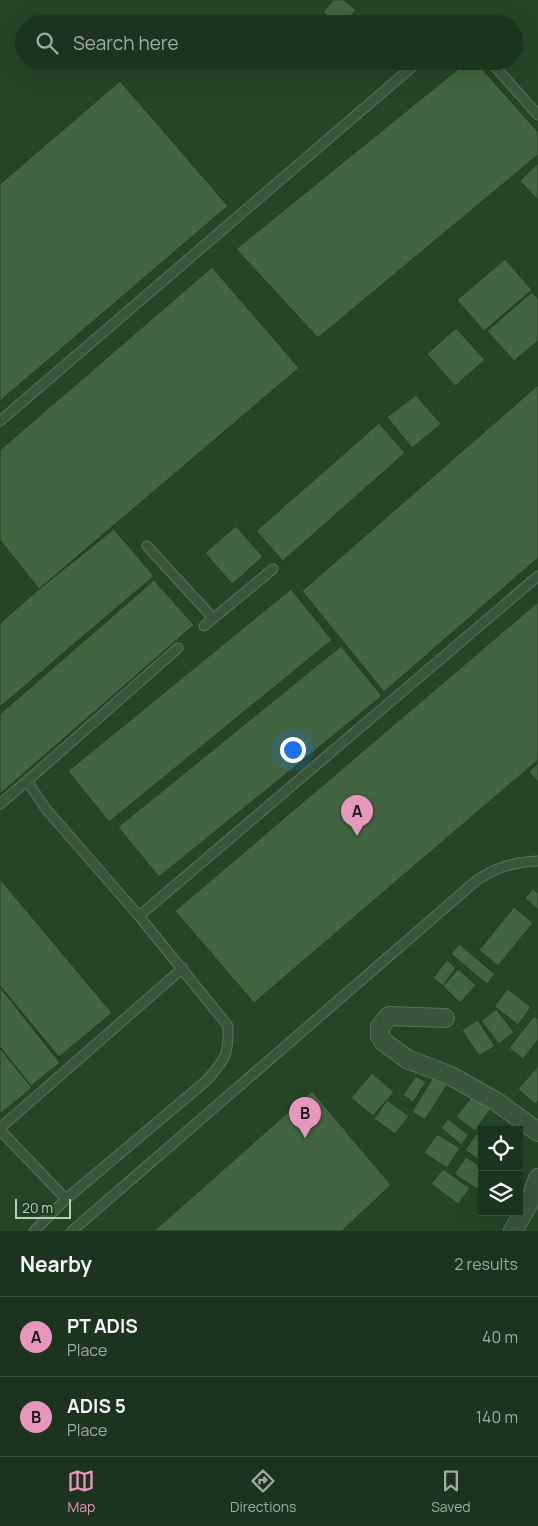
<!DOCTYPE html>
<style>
:root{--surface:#1c341d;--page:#293f2a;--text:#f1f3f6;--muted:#a0aaa4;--line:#3a4f3b;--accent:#e797bd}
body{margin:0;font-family:Manrope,sans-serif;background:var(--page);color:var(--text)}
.controls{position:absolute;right:15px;bottom:15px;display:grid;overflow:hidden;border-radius:0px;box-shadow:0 5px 20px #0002}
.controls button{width:45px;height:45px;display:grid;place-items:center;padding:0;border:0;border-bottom:1px solid var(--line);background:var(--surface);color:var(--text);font:25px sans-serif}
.scale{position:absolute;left:15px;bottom:12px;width:56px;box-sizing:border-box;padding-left:5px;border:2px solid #b8ceba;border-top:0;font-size:14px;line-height:18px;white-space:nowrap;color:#b8ceba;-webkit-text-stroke:4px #1f3a20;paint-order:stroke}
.you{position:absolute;left:292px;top:749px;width:18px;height:18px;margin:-12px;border:4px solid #fff;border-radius:50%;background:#1a73e8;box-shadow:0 0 0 8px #1a73e833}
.badge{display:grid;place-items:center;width:32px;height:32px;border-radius:50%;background:var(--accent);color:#111;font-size:16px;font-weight:700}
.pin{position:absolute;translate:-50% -41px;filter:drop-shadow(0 1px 2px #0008)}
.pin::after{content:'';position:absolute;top:26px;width:18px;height:15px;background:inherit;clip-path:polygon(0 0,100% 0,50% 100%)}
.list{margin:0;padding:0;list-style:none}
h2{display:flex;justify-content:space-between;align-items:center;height:65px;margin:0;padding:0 20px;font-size:21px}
h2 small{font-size:16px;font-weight:400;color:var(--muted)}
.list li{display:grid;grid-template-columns:32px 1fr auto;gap:15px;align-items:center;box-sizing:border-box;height:80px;padding:0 20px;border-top:1px solid var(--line)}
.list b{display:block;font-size:19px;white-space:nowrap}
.list p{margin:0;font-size:16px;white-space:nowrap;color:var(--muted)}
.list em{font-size:16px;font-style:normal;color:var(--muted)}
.icon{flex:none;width:28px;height:28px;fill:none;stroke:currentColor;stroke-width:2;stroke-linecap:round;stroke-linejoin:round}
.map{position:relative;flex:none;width:538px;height:1231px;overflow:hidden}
.search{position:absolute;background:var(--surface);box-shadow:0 5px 20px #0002;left:15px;right:15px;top:15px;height:55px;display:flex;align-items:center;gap:12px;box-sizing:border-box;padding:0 18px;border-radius:28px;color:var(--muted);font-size:19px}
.sheet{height:225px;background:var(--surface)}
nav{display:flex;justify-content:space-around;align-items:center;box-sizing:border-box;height:70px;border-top:1px solid var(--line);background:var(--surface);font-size:14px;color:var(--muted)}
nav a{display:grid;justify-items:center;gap:2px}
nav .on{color:var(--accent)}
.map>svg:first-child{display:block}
.building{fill:#426443;stroke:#213c23}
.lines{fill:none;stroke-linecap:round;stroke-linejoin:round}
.lane-casing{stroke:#59725b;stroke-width:11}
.street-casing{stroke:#59725b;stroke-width:20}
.lane{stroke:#3b543c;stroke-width:9}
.street{stroke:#3b543c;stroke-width:18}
</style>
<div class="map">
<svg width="538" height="1231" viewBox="0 0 538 1231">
<rect width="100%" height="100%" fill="#264527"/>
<!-- building -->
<path class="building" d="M333,0H344L356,10L344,24H337L323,12Z
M468,61H475L538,132V155L318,338L236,249Z
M120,81L228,206L0,401V184Z
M538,163V200L520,181Z
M505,259L532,290L484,331L457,300Z
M212,267L299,368L39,589L0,540V450Z
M532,292L538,299V341L514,361L487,331Z
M456,328L485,360L455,386L427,354Z
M538,385V558L384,692L302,591Z
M416,395L441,424L412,448L387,417Z
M379,423L405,453L283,561L256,531Z
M236,526L263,557L232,584L205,553Z
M114,529L154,576L0,707V623L39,589Z
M154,580L194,625L0,794V714Z
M291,589L332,640L109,822L68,771Z
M538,602V760L254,1003L175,911Z
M341,646L382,696L159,877L118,827Z
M538,763V782L529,772Z
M0,879L112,1013L59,1057L0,986Z
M533,889L538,893V910L525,898Z
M514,907L533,923L498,966L479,950Z
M459,944L495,974L487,984L451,954Z
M447,960L456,968L443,986L433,978Z
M458,969L476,985L460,1003L443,986Z
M0,987L60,1063L31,1086L0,1047Z
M508,989L531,1007L518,1025L494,1006Z
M496,1009L514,1032L499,1044L481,1021Z
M534,1016L538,1019V1040L523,1059L509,1048Z
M478,1020L495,1046L479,1056L462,1030Z
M0,1048L32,1088L0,1114Z
M538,1066V1101L535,1104L518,1089Z
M372,1073L394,1092L373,1116L351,1098Z
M416,1076L426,1082L413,1102L403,1095Z
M433,1077L447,1085L425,1120L412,1112Z
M312,1091L391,1185L342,1231H154Z
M473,1095L491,1108L475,1131L456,1117Z
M387,1100L409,1116L395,1134L374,1119Z
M448,1119L469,1135L461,1145L441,1128Z
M477,1133L482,1137V1162L465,1150Z
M437,1134L460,1148L447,1168L424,1153Z
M466,1157L482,1167V1182L477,1189L454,1174Z
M443,1169L470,1188L458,1204L431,1184Z"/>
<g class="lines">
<!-- lane casing -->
<g class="lane-casing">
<path id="lane" d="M490,61L538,115
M0,421L419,61
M147,546L213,618
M204,626L273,569
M27,781L178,648
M0,804L27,781L46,809L139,916L228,1026C229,1055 225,1060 206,1081L66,1199L34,1231
M139,916L538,576
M0,1128L183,968
M0,1130L66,1199
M72,1231L477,880C497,867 514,862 538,861"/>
</g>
<!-- street casing -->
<g class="street-casing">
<path id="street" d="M445,1018L389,1016L380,1027V1036L384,1042L407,1059L451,1076L497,1102L538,1132
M513,1231L531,1199L538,1178"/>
</g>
<!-- lane -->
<use href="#lane" class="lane"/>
<!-- street -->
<use href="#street" class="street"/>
</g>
</svg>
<div class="controls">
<button><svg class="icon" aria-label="locate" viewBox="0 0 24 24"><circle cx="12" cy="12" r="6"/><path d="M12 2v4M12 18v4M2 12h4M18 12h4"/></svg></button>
<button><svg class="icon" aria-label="layers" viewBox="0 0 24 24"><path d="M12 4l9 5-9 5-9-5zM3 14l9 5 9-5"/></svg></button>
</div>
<div class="scale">20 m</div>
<div class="you"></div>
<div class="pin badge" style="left:357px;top:836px">A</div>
<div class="pin badge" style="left:305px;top:1138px">B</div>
<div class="search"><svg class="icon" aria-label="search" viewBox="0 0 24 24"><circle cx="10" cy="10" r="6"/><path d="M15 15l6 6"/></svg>Search here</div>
</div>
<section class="sheet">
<h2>Nearby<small>2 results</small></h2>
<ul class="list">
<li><span class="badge">A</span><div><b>PT ADIS</b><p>Place</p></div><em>40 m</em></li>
<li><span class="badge">B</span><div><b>ADIS 5</b><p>Place</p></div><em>140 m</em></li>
</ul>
</section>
<nav>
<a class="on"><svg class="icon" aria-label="map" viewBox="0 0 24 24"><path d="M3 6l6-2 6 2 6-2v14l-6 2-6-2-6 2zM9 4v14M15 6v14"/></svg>Map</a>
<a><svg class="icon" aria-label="directions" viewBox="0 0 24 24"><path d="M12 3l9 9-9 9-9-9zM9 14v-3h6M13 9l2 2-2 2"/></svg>Directions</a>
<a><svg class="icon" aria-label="saved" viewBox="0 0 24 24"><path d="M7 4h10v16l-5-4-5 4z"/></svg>Saved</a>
</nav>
